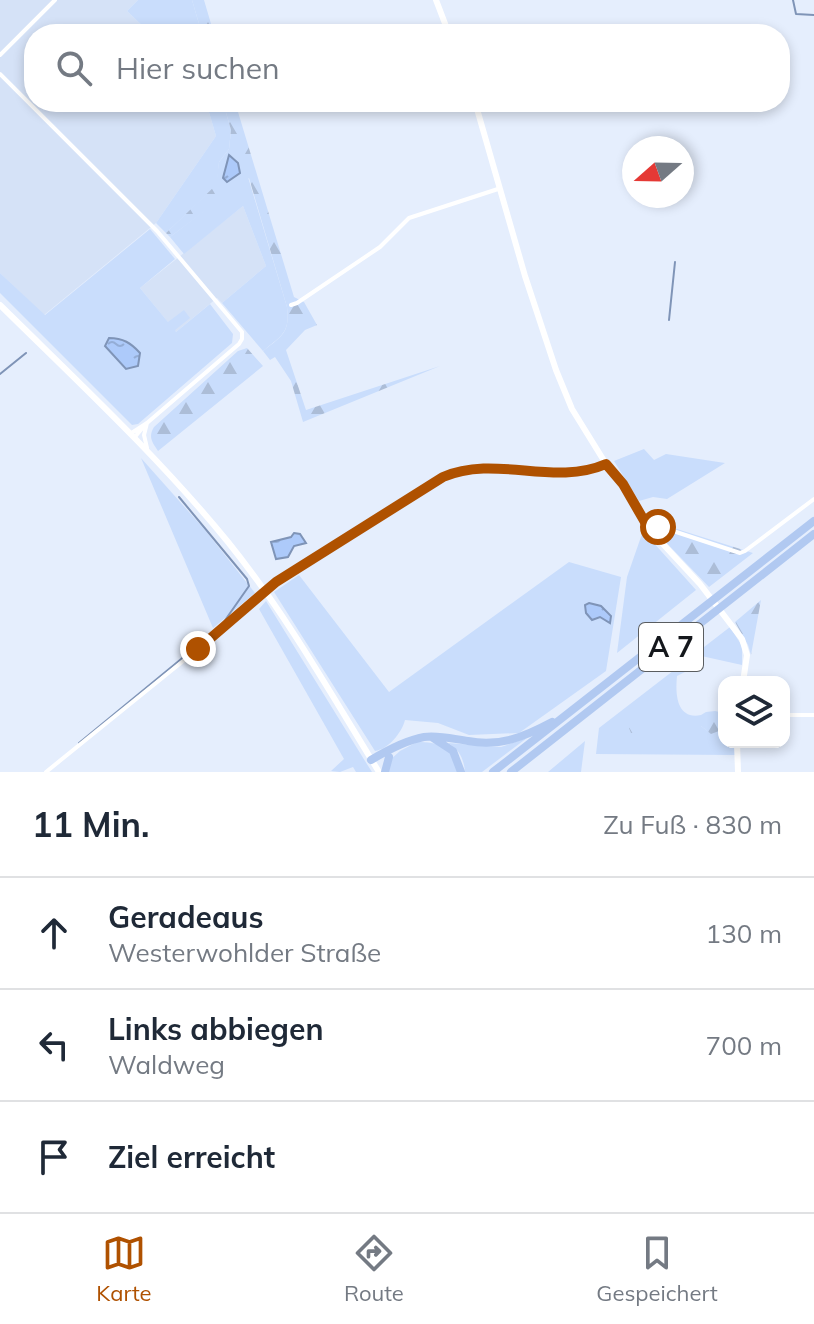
<!DOCTYPE html>
<html lang="de">
<meta charset="utf-8">
<style>
:root{--surface:#fff;--page:#f2f2f3;--text:#1f2937;--muted:#747a83;--line:#e0e1e3;--accent:#af5100}
body{margin:0;font-family:Mulish,sans-serif;background:var(--page);color:var(--text)}
.controls{position:absolute;right:24px;bottom:24px;display:grid;overflow:hidden;border-radius:16px;box-shadow:0 4px 12px #0003}
.controls button{width:72px;height:72px;display:grid;place-items:center;padding:0;border:0;border-bottom:2px solid var(--line);background:var(--surface);color:var(--text);font:40px sans-serif}
.compass{position:absolute;left:622px;top:136px;width:72px;height:72px;border-radius:50%;background:var(--surface);box-shadow:0 4px 12px #0003;rotate:250deg}
.stop{position:absolute;width:24px;height:24px;margin:-18px;border:6px solid #af5100;border-radius:50%;background:#fff}
.stop.end{background:#af5100;border-color:#fff;box-shadow:0 2px 8px #0008}
.list{margin:0;padding:0;list-style:none}
h2{display:flex;justify-content:space-between;align-items:center;height:104px;margin:0;padding:0 32px;font-size:34px}
h2 small{font-size:26px;font-weight:400;color:var(--muted)}
.list li{display:grid;grid-template-columns:52px 1fr auto;gap:24px;align-items:center;box-sizing:border-box;height:112px;padding:0 32px;border-top:2px solid var(--line)}
.list b{display:block;font-size:30px;white-space:nowrap}
.list p{margin:0;font-size:26px;white-space:nowrap;color:var(--muted)}
.list em{font-size:26px;font-style:normal;color:var(--muted)}
.icon{flex:none;width:44px;height:44px;fill:none;stroke:currentColor;stroke-width:2;stroke-linecap:round;stroke-linejoin:round}
.map{position:relative;flex:none;width:814px;height:772px;overflow:hidden}
.search{position:absolute;background:var(--surface);box-shadow:0 4px 12px #0003;left:24px;right:24px;top:24px;height:88px;display:flex;align-items:center;gap:20px;box-sizing:border-box;padding:0 28px;border-radius:32px;color:var(--muted);font-size:30px}
.sheet{height:440px;background:var(--surface)}
nav{display:flex;justify-content:space-around;align-items:center;box-sizing:border-box;height:112px;border-top:2px solid var(--line);background:var(--surface);font-size:22px;color:var(--muted)}
nav a{display:grid;justify-items:center;gap:4px}
nav .on{color:var(--accent)}
.map>svg:first-child{display:block}
.built{fill:#d5e2f7}
.green{fill:#c9ddfc}
.forest{fill:url(#forest-firs)}
.water{fill:url(#water-ripples);stroke:#7f94b7;stroke-width:2}
.lines{fill:none;stroke-linecap:round;stroke-linejoin:round}
.stream{stroke:#7f94b7;stroke-width:2}
.street{stroke:#fff;stroke-width:4}
.secondary{stroke:#fff;stroke-width:6}
.highway{stroke:#b1c9f1;stroke-width:8}
.route{stroke:#af5100;stroke-width:10}
.labels{text-anchor:middle;stroke-width:7;stroke-linejoin:round;paint-order:stroke}
.shield{fill:#fff;stroke:#5a5d60;stroke-width:2}
.shield-label{font-size:28px;font-weight:bold;fill:#14171c}
</style>
<div class="map">
<svg width="814" height="772" viewBox="0 0 814 772">
<defs>
<pattern id="forest-firs" width="22" height="20" patternUnits="userSpaceOnUse" patternTransform="scale(2)"><rect width="22" height="20" fill="#c9ddfc"/><path d="M5 1l3.5 6h-7zM16 11l3.5 6h-7z" fill="#acbdd7"/></pattern>
<pattern id="water-ripples" width="26" height="14" patternUnits="userSpaceOnUse" patternTransform="scale(2)"><rect width="26" height="14" fill="#adcafa"/><path d="M2 4q2-2 4 0t4 0M15 11q2-2 4 0t4 0" fill="none" stroke="#94add6"/></pattern>
</defs>
<rect width="100%" height="100%" fill="#e5eefd"/>
<!-- built -->
<path class="built" d="M0,0H138L127,11L151,34H34V102H206L216,136L156,223L44,315L0,273Z
M243,206L266,266L222,303L217,298L176,332L140,288Z"/>
<!-- green -->
<path class="green" d="M138,0H192L202,34H151L127,11Z
M206,102H223L231,130L229,149L219,162L217,185L166,233L156,223L216,136Z
M248,177L287,307C290,333 282,335 263,351L222,303L266,266L243,206L184,254L170,237Z
M150,229L175,259L140,288L168,322L184,310L190,318L175,330L176,332L210,304L233,334L232,343L138,424L132,425L0,293V273L45,315Z
M644,449L654,460L666,454L725,463L667,499L653,497L639,501L614,461Z
M141,458L205,530L255,593L213,628Z
M643,531L696,590L617,653L627,577Z
M569,562L621,577L606,671L519,733L469,735L438,723L405,720C402,732 389,749 375,751L274,592L299,575L389,692Z
M266,601L365,761L372,772H356L353,767L340,772L331,771L344,759L259,609Z
M730,627L742,646V665L697,655L693,668L677,676C675,695 677,720 701,715V726L710,733L724,729V742H734L735,755L596,754L599,728Z
M527,738L482,772H465C464,759 459,749 448,743L501,747Z
M585,741L581,772H548Z
M417,742C441,742 454,748 459,772H389L390,760L400,751Z"/>
<!-- forest -->
<path class="forest" d="M192,0H204L214,34H202Z
M223,102H235L294,297L304,302L317,325L305,330L286,350L306,410L440,366L303,422L291,381L275,357L270,360L263,351C282,336 290,333 287,307L249,178L170,237L166,233L216,185L219,162L229,149L231,130Z
M247,348L263,366L158,451C152,442 148,437 154,427L238,351Z
M661,524L753,553L709,587L654,530Z
M761,600L751,655L748,645L735,622Z
M715,711L724,713V729L711,734L701,726V715L706,712Z
M654,716L660,719L656,726L658,730L631,733L629,728L644,717L648,720Z"/>
<!-- water -->
<path class="water" d="M229,155L238,163L240,173L227,182L223,178Z
M109,338C123,338 131,343 140,353L138,366L126,369L105,346Z
M294,533L300,534L306,543L294,546L288,557L276,559L271,542L291,537Z
M589,603L601,606L611,616L610,623L600,617L592,620L586,613L585,605Z"/>
<g class="lines">
<!-- stream -->
<path class="stream" d="M793,0L796,14L814,15
M669,320L675,262
M0,374L26,353
M179,497L247,579L249,586L221,626
M79,743L214,632"/>
<!-- street -->
<path class="street" d="M0,55L55,0
M0,74L157,231L242,332V339L239,344L147,423L130,434
M291,305L297,303L380,247L409,218L498,189
M147,423L144,435L147,448
M134,438L145,425
M649,529L661,527L740,553L745,551L814,499
M784,715H814
M46,772L198,649L276,582L443,477C496,454 553,487 606,464"/>
<!-- secondary -->
<path class="secondary" d="M436,0L449,34
M475,102L525,276L556,370L572,409L606,464L623,484L649,529L700,584L742,639L747,655L743,682
M0,305C78,382 159,457 228,542C286,614 331,694 379,772
M737,742L738,772"/>
<!-- highway -->
<path class="highway" d="M433,738L453,751L461,772
M371,760C386,751 407,740 424,737C439,735 453,739 468,741C500,747 524,737 552,722
M385,772L389,757
M493,772L814,521
M511,772L814,534"/>
</g>
<g class="lines">
<!-- route -->
<path class="route" d="M198,649L276,582L443,477C496,454 553,487 606,464L623,484L649,529L658,527"/>
</g>
<g class="labels">
<!-- shield labels -->
<rect class="shield" x="639" y="623" width="64" height="48" rx="6"/>
<g class="shield-label">
<text x="671" y="657">A 7</text>
</g>
</g>
</svg>
<div class="controls">
<button><svg class="icon" aria-label="layers" viewBox="0 0 24 24"><path d="M12 4l9 5-9 5-9-5zM3 14l9 5 9-5"/></svg></button>
</div>
<svg class="compass" viewBox="-18 -18 36 36"><path d="M0-13l5 13h-10z" fill="#e53935"/><path d="M0 13l5-13h-10z" fill="#747a83"/></svg>
<div class="stop" style="left:658px;top:527px"></div>
<div class="stop end" style="left:198px;top:649px"></div>
<div class="search"><svg class="icon" aria-label="search" viewBox="0 0 24 24"><circle cx="10" cy="10" r="6"/><path d="M15 15l6 6"/></svg>Hier suchen</div>
</div>
<section class="sheet">
<h2>11 Min.<small>Zu Fuß · 830 m</small></h2>
<ul class="list">
<li><svg class="icon" aria-label="ahead" viewBox="0 0 24 24"><path d="M12 20V5M6 11l6-6 6 6"/></svg><div><b>Geradeaus</b><p>Westerwohlder Straße</p></div><em>130 m</em></li>
<li><svg class="icon" aria-label="left" viewBox="0 0 24 24"><path d="M17 20v-9H6M10 6l-5 5 5 5"/></svg><div><b>Links abbiegen</b><p>Waldweg</p></div><em>700 m</em></li>
<li><svg class="icon" aria-label="arrive" viewBox="0 0 24 24"><path d="M6 21V4h12l-3 4 3 4H6"/></svg><div><b>Ziel erreicht</b></div></li>
</ul>
</section>
<nav>
<a class="on"><svg class="icon" aria-label="map" viewBox="0 0 24 24"><path d="M3 6l6-2 6 2 6-2v14l-6 2-6-2-6 2zM9 4v14M15 6v14"/></svg>Karte</a>
<a><svg class="icon" aria-label="directions" viewBox="0 0 24 24"><path d="M12 3l9 9-9 9-9-9zM9 14v-3h6M13 9l2 2-2 2"/></svg>Route</a>
<a><svg class="icon" aria-label="saved" viewBox="0 0 24 24"><path d="M7 4h10v16l-5-4-5 4z"/></svg>Gespeichert</a>
</nav>
